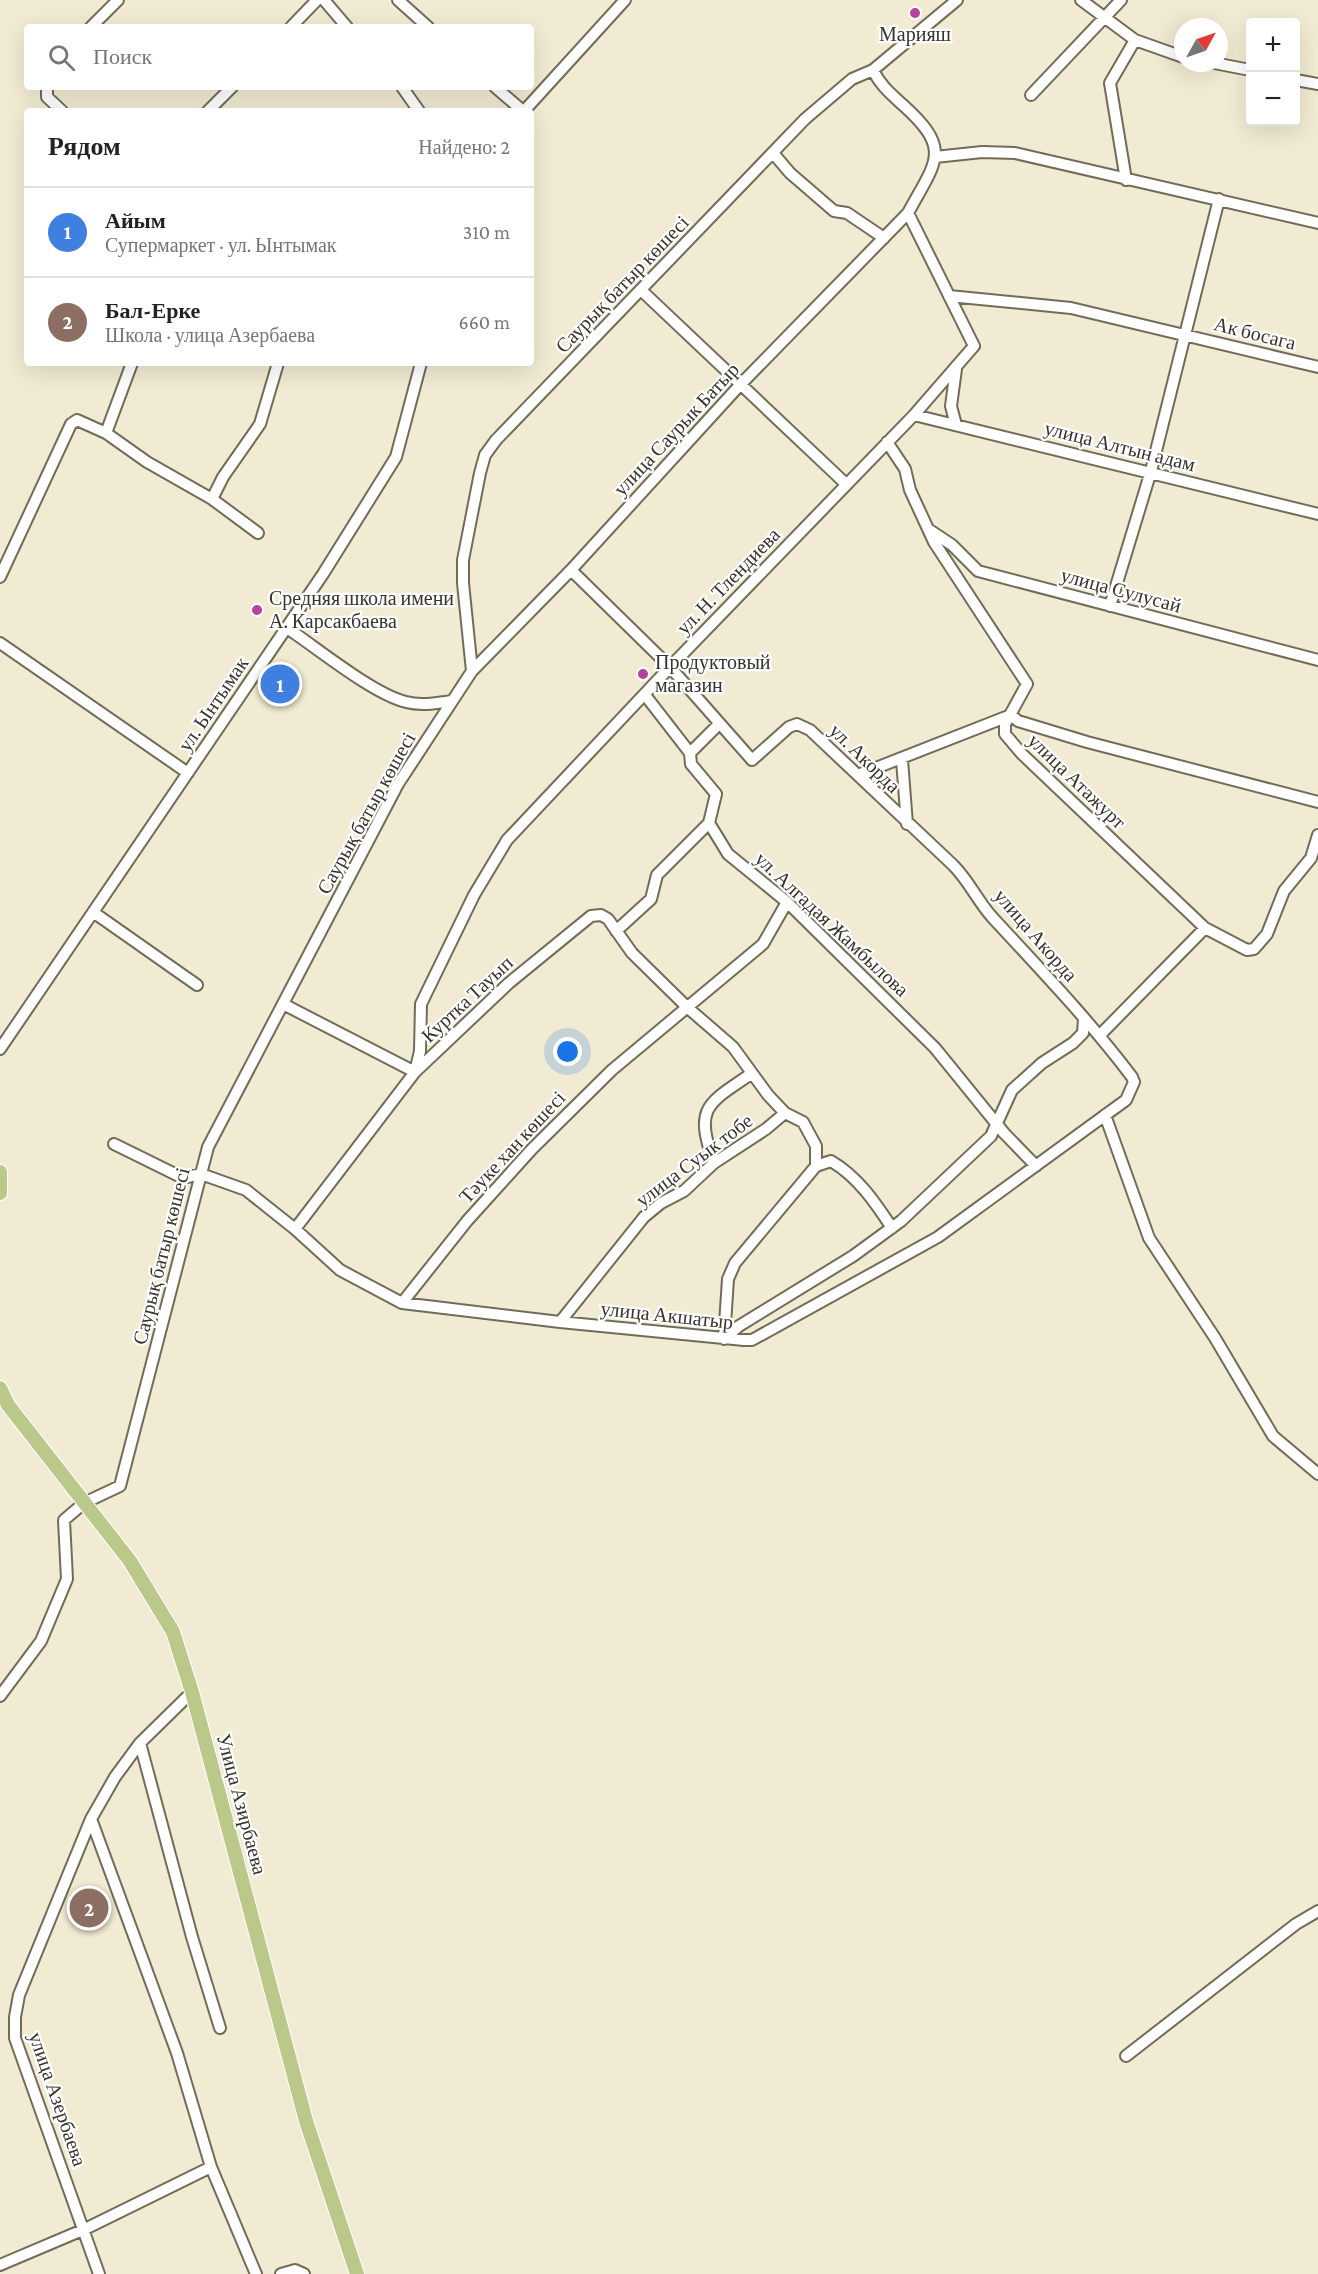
<!DOCTYPE html>
<html lang="ru">
<meta charset="utf-8">
<style>
:root{--surface:#fff;--page:#f2f2f2;--text:#222;--muted:#767676;--line:#e0e0e0;--accent:#b8439a}
body{margin:0;font-family:"Crimson Pro",serif;background:var(--page);color:var(--text)}
.controls{position:absolute;right:18px;top:18px;display:grid;overflow:hidden;border-radius:6px;box-shadow:0 6px 24px #0002}
.controls button{width:54px;height:54px;display:grid;place-items:center;padding:0;border:0;border-bottom:2px solid var(--line);background:var(--surface);color:var(--text);font:30px sans-serif}
.compass{position:absolute;left:1174px;top:18px;width:54px;height:54px;border-radius:50%;background:var(--surface);box-shadow:0 6px 24px #0002;rotate:50deg}
.you{position:absolute;left:568px;top:1052px;width:21px;height:21px;margin:-15px;border:4px solid #fff;border-radius:50%;background:#1a73e8;box-shadow:0 0 0 9px #1a73e833}
.badge{display:grid;place-items:center;width:39px;height:39px;border-radius:50%;background:var(--accent);color:#fff;font-size:20px;font-weight:700}
.pin{position:absolute;translate:-50% -50%;border:3px solid #fff;box-shadow:0 2px 6px #0006}
.list{margin:0;padding:0;list-style:none}
h2{display:flex;justify-content:space-between;align-items:center;height:78px;margin:0;padding:0 24px;font-size:26px}
h2 small{font-size:20px;font-weight:400;color:var(--muted)}
.list li{display:grid;grid-template-columns:39px 1fr auto;gap:18px;align-items:center;box-sizing:border-box;height:90px;padding:0 24px;border-top:2px solid var(--line)}
.list b{display:block;font-size:22px;white-space:nowrap}
.list p{margin:0;font-size:20px;white-space:nowrap;color:var(--muted)}
.list em{font-size:20px;font-style:normal;color:var(--muted)}
.icon{flex:none;width:33px;height:33px;fill:none;stroke:currentColor;stroke-width:2;stroke-linecap:round;stroke-linejoin:round}
.map{position:relative;flex:none;width:1318px;height:2274px;overflow:hidden}
.search{position:absolute;background:var(--surface);box-shadow:0 6px 24px #0002;left:24px;top:24px;width:510px;height:66px;display:flex;align-items:center;gap:15px;box-sizing:border-box;padding:0 21px;border-radius:6px;color:var(--muted);font-size:22px}
.panel{position:absolute;background:var(--surface);box-shadow:0 6px 24px #0002;left:24px;top:108px;width:510px;height:258px;border-radius:6px}
.map>svg:first-child{display:block}
.lines{fill:none;stroke-linecap:round;stroke-linejoin:round}
.minor-casing{stroke:#716c57;stroke-width:14}
.major-casing{stroke:#fff;stroke-width:16}
.minor{stroke:#fff;stroke-width:10}
.major{stroke:#bac889;stroke-width:14}
.poi-dot{fill:#b8439a;stroke:#fff;stroke-width:2}
.labels{text-anchor:middle;stroke-width:4.5;stroke-linejoin:round;paint-order:stroke}
.poi-label{font-size:20px;fill:#35332a;stroke:#fff;text-anchor:start}
.street-label{font-size:20px;fill:#35332a;stroke:#fff}
</style>
<div class="map">
<svg width="1318" height="2274" viewBox="0 0 1318 2274">
<rect width="100%" height="100%" fill="#f1ebd3"/>
<g class="lines">
<!-- minor casing -->
<g class="minor-casing">
<path id="minor" d="M324,0L347,27
M398,0L428,27
M1081,0L1135,40L1183,57
M91,27L118,0
M291,27L317,0
M1214,63L1250,70
M1296,80L1318,84
M47,87V97L62,111
M402,87L419,111
M495,87L523,111
M1031,95L1121,0
M208,111L232,87
M524,111L625,0
M773,153L790,173L834,211L847,213L884,238
M935,157L982,152L1015,153L1318,223
M1126,180L1110,83L1135,40
M642,291L846,484
M949,296L1071,308L1318,367
M132,363L106,433L147,462L212,499
M914,415L1318,514
M956,425L951,406L956,369
M887,442L905,469L910,490L934,542L1027,684L1005,724V734L1022,754L1205,928L1247,950L1254,949L1267,934L1284,891L1311,858L1318,835
M928,529L952,545L978,571L1318,660
M258,533L212,499L223,477L260,424L278,363
M0,577L71,424L77,420L106,433
M1110,606L1151,471L1219,199
M287,628C317,648 373,694 406,702C421,706 437,703 452,701
M0,643L188,773
M472,671L571,570L740,385L908,213
M645,695L690,753L691,764L716,794L709,823L728,854L787,902L935,1048L1004,1133L1036,1166
M690,753L719,724
M902,760L907,824
M858,775L1011,715L1018,721L1087,742L1318,802
M93,912L197,985
M616,931L651,899L657,875L709,823
M283,1004L415,1072L420,1051L421,1004L474,895L507,840L670,667L914,415L974,346L908,213C936,161 953,150 903,105C891,94 880,85 873,70
M1100,1035L1205,928
M0,1049L323,574L396,457L421,363
M1105,1115L1149,1238L1215,1338L1273,1436L1318,1474
M114,1144L183,1178L201,1174L246,1190L295,1229L340,1270L402,1303L560,1322L744,1340H752L938,1237L1126,1100L1134,1082L1132,1077C1089,1020 1040,969 992,917C977,900 969,881 953,865L810,730L797,724L789,727L752,760L670,667L571,570
M714,1163C694,1107 707,1104 751,1074
M816,1166L831,1161C858,1177 875,1202 892,1228
M295,1229L415,1072L509,983L591,916L601,915L608,919L632,953L688,1008L733,1047L768,1095L785,1113L803,1122L816,1146V1166L735,1263L728,1279L724,1339
M402,1303L467,1221L532,1149L612,1070L763,944L787,902
M560,1322L644,1217L661,1203L684,1191L714,1163L766,1129L785,1113
M724,1339L739,1326L853,1256L901,1221L991,1136L1012,1090L1042,1063L1073,1043L1083,1033L1084,1018
M192,1692L140,1743L192,1937L220,2028
M0,1696L41,1641L67,1579L64,1520L84,1503L120,1486L208,1147L398,784L472,671L463,583V560L480,473L485,455L496,440L805,119L852,79L873,70L957,0
M91,1819L177,2053L211,2167L256,2274
M1126,2056L1296,1924L1318,1911
M0,2265L85,2229L211,2167
M99,2274L15,2038V2017L19,1995L91,1819L115,1777L140,1743
M281,2274L295,2270L304,2274"/>
</g>
<!-- major casing -->
<g class="major-casing">
<path id="major" d="M0,1172V1193
M0,1388L8,1405L130,1561L173,1632L192,1692L306,2121L357,2274"/>
</g>
<!-- minor -->
<use href="#minor" class="minor"/>
<!-- major -->
<use href="#major" class="major"/>
</g>
<!-- markers -->
<g class="poi-dot">
<circle cx="915" cy="13" r="6"/>
<circle cx="257" cy="610" r="6"/>
<circle cx="643" cy="674" r="6"/>
</g>
<g class="labels">
<!-- poi labels -->
<g class="poi-label">
<text x="915" y="41" text-anchor="middle">Марияш</text>
<text x="269" y="605">Средняя школа имени<tspan x="269" dy="23">А. Карсакбаева</tspan></text>
<text x="655" y="669">Продуктовый<tspan x="655" dy="23">магазин</tspan></text>
</g>
<!-- street labels -->
<g class="street-label">
<text transform="translate(622 284) rotate(-46)" y="7">Саурық батыр көшесі</text>
<text transform="translate(1255 333) rotate(14)" y="7">Ак босага</text>
<text transform="translate(676 429) rotate(-47)" y="7">улица Саурык Батыр</text>
<text transform="translate(1120 446) rotate(14)" y="7">улица Алтын адам</text>
<text transform="translate(728 581) rotate(-46)" y="7">ул. Н. Тлендиева</text>
<text transform="translate(1121 590) rotate(15)" y="7">улица Сулусай</text>
<text transform="translate(213 704) rotate(-56)" y="7">ул. Ынтымак</text>
<text transform="translate(865 758) rotate(44)" y="7">ул. Акорда</text>
<text transform="translate(1077 781) rotate(44)" y="7">улица Атажурт</text>
<text transform="translate(366 813) rotate(-61)" y="7">Саурық батыр көшесі</text>
<text transform="translate(832 924) rotate(43)" y="7">ул. Алгадая Жамбылова</text>
<text transform="translate(1036 935) rotate(49)" y="7">улица Акорда</text>
<text transform="translate(467 999) rotate(-43)" y="7">Куртка Тауып</text>
<text transform="translate(512 1147) rotate(-47)" y="7">Тәуке хан көшесі</text>
<text transform="translate(694 1160) rotate(-37)" y="7">улица Суык тобе</text>
<text transform="translate(161 1256) rotate(-76)" y="7">Саурық батыр көшесі</text>
<text transform="translate(667 1315) rotate(6)" y="7">улица Акшатыр</text>
<text transform="translate(242 1804) rotate(75)" y="7">Улица Азирбаева</text>
<text transform="translate(58 2099) rotate(71)" y="7">улица Азербаева</text>
</g>
</g>
</svg>
<div class="controls">
<button>+</button>
<button>−</button>
</div>
<svg class="compass" viewBox="-18 -18 36 36"><path d="M0-13l5 13h-10z" fill="#e53935"/><path d="M0 13l5-13h-10z" fill="#767676"/></svg>
<div class="you"></div>
<div class="pin badge" style="left:280px;top:684px;background:#3f7fe0">1</div>
<div class="pin badge" style="left:89px;top:1908px;background:#8d6e63">2</div>
<div class="search"><svg class="icon" aria-label="search" viewBox="0 0 24 24"><circle cx="10" cy="10" r="6"/><path d="M15 15l6 6"/></svg>Поиск</div>
<section class="panel">
<h2>Рядом<small>Найдено: 2</small></h2>
<ul class="list">
<li><span class="badge" style="background:#3f7fe0">1</span><div><b>Айым</b><p>Супермаркет · ул. Ынтымак</p></div><em>310 m</em></li>
<li><span class="badge" style="background:#8d6e63">2</span><div><b>Бал-Ерке</b><p>Школа · улица Азербаева</p></div><em>660 m</em></li>
</ul>
</section>
</div>
